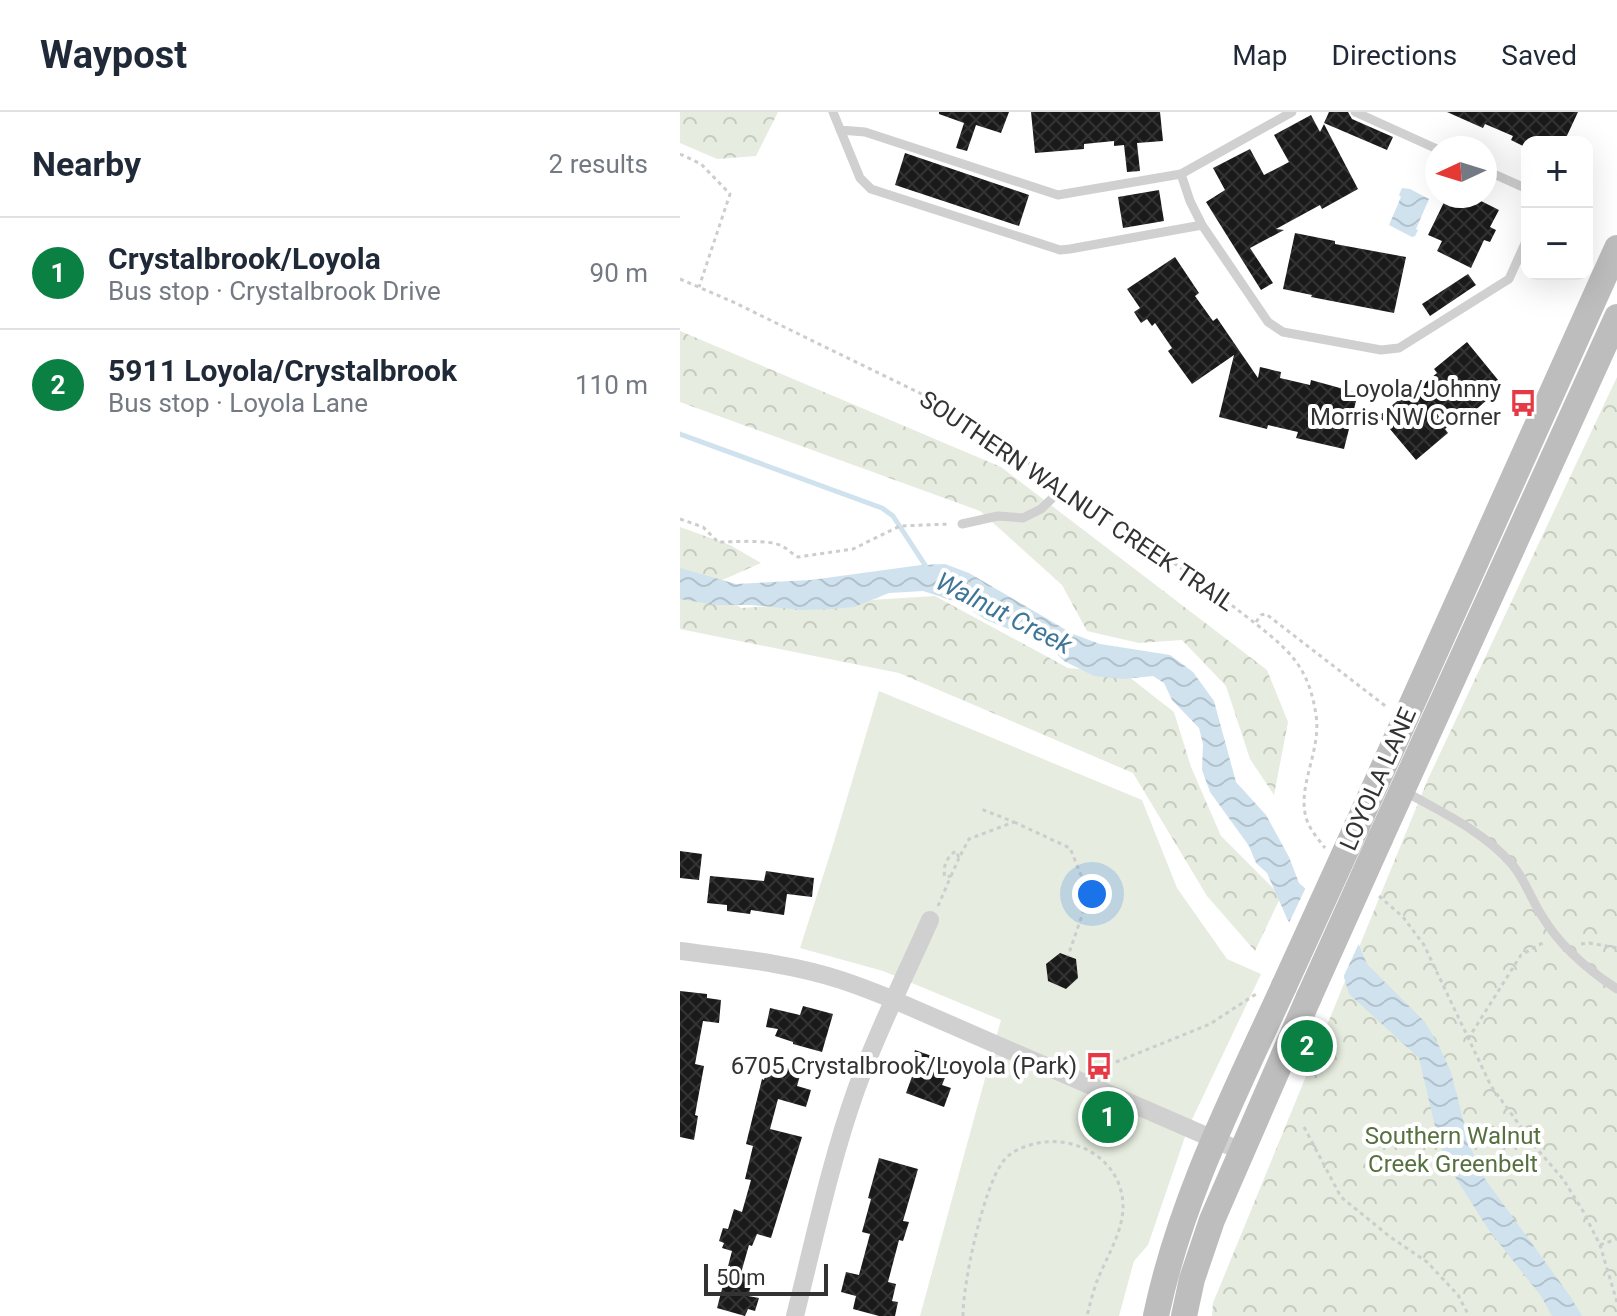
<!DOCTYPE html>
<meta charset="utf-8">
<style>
:root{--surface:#fff;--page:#f2f2f3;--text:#1f2937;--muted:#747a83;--line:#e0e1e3;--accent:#0b8043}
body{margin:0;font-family:Roboto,sans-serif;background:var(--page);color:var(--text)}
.controls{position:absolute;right:24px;top:24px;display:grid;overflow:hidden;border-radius:16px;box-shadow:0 8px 32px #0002}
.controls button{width:72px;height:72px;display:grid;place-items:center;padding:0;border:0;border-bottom:2px solid var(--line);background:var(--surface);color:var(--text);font:40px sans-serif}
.compass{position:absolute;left:745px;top:24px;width:72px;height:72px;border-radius:50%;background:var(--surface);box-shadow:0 8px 32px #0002;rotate:266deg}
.scale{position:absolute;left:24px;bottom:20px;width:124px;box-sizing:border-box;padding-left:8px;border:4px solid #333;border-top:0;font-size:22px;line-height:28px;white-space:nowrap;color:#333;-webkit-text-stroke:6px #fff;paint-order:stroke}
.you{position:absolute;left:412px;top:782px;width:28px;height:28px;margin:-20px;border:6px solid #fff;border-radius:50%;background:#1a73e8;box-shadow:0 0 0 12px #1a73e833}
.badge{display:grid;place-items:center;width:52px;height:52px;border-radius:50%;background:var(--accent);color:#fff;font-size:26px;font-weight:700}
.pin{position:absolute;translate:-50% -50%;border:4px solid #fff;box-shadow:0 2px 8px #0006}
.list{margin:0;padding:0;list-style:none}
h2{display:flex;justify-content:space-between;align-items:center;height:104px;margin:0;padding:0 32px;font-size:34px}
h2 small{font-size:26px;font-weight:400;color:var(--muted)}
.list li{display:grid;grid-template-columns:52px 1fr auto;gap:24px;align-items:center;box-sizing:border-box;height:112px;padding:0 32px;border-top:2px solid var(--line)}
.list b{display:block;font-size:30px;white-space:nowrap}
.list p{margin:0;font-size:26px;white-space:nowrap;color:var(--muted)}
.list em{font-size:26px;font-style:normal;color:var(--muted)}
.map{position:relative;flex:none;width:937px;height:1204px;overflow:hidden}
header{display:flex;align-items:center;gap:48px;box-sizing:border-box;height:112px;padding:0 40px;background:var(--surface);border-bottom:2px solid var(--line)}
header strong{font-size:38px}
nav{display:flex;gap:44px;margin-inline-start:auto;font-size:28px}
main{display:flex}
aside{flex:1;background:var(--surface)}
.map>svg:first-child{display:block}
.forest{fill:url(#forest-crowns)}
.park{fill:#e6ecdf}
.water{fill:url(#water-waves)}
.pier{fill:#fff}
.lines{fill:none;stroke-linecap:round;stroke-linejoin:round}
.stream{stroke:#cfe2ee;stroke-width:5}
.building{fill:url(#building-cross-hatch)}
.path{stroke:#cdcdcd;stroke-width:3;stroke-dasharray:4 4;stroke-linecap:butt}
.service{stroke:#d0d0d0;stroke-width:9}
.minor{stroke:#d0d0d0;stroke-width:18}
.secondary{stroke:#bdbdbd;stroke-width:26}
.secondary-bridge{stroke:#bdbdbd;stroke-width:26}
.labels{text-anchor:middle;stroke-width:8;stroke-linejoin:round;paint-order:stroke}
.poi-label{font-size:24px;fill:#333;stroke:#fff;text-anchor:end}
.street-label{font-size:24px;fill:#333;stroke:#fff}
.park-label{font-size:24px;fill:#56703f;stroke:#fff}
.water-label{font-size:26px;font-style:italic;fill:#3f7597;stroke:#fff}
</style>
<header>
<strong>Waypost</strong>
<nav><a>Map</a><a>Directions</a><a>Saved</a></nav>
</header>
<main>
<aside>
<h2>Nearby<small>2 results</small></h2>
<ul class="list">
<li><span class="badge">1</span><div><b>Crystalbrook/Loyola</b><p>Bus stop · Crystalbrook Drive</p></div><em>90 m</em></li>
<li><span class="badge">2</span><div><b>5911 Loyola/Crystalbrook</b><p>Bus stop · Loyola Lane</p></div><em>110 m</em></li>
</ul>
</aside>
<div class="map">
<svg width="937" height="1204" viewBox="0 0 937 1204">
<defs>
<pattern id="forest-crowns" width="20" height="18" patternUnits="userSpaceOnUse" patternTransform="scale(2)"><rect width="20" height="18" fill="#e6ecdf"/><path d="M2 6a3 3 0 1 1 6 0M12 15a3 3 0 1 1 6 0" fill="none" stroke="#c6cbc0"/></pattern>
<pattern id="water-waves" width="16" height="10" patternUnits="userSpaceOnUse" patternTransform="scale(2)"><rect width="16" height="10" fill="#cfe2ee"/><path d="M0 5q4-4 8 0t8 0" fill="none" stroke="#b2c2cd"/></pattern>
<pattern id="building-cross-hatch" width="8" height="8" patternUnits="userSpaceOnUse" patternTransform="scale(2)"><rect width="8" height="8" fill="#1a1a1a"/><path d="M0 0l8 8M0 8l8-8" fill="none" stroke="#333"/></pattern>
</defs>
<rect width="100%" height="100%" fill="#fff"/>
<!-- forest -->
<path class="forest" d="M0,0H98L76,44L37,47L0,31Z
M0,219L321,355L587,558L608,610L594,683L570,647L546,574L502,528L459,531L407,519L382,473L300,399L0,290Z
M937,265V1204H532L533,1191L748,667Z
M0,415L50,433L81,451L31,473L61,496L255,484L388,556L444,561L494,600L511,655L541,724L601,784L575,839L527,784L453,661L219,561L0,517Z"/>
<!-- park -->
<path class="park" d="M199,579L462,688L497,776L547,847L581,862L508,1016L468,1133L454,1149L439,1204H240L321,908L203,859L120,836L153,733Z"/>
<!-- water -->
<path class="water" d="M722,76L730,77L749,87L736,117L738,118L735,124L732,125L709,113L721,85L719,83Z
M265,452L289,461L393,522L420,532L490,543L513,560L534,589L556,670L586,703L609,745L619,771L672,817L687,852L745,910L759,934L771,960L789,1031L800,1060L890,1184L902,1204H872L861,1184L808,1117L774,1063L759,1031L739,946L669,882L660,852L647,830L608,809L587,761L576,751L569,734L530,680L522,658L523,632L519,616L492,588L484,571L473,564L444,567L414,564L384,549L367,532L306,508L280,491L243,479L209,481L174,495L152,497L123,498L71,493H36L0,487V456L56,472L131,468L241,453Z"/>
<!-- pier -->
<path class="pier" d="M627,773L675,814L681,827L661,870L656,854L644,832L608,813Z"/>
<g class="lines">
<!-- stream -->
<path class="stream" d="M0,322L202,396L213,404L247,456"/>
</g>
<!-- building -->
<path class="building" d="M259,0H329L321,21L296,13L287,39L276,36L284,11L259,2Z
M351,0H480L483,29L457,31L460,59L447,60L444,33L434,34V29L404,32V37L355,41Z
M649,0H668L672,7L713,25L707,38L644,11Z
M767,0H898L884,30H847V36L831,28L833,24L805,12L803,16Z
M631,3L640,20L644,12L678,77L642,97L640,93L596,117L604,118L570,136L593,171L581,178L526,90L545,78L533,56L570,37L584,63L609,50L594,23Z
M225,41L349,83L339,114L215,73Z
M479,78L484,109L443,116L438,85Z
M767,84H791L819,98L810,115L816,118L810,130L804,128L791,156L757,139L762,129L748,123Z
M615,121L655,129V132L726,145L714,201L631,185L632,183L603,177Z
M495,145L519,181L515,184L533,209L537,206L578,266L580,255L601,260L600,266L630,273L631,268L678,281L664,337L616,326L618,320L588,313L587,317L539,305L554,243L512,272L488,239L492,236L475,211L472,214L467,207L461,211L454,200L460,196L447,177Z
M788,162L796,173L750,204L742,192Z
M787,230L823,274L792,301L789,298L765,317L768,321L736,348L699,304L732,277L734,280L757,261L754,257Z
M0,739L22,742L19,768L0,766Z
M86,759L134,766L132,785L107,782L104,803L71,798L70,802L47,799V793L27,791L30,764L84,769Z
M380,841L396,847L398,866L386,877L368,869L366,852Z
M0,879L27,882V886L41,888L39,911L23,909L15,952L24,954L15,1003L18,1004L14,1028L0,1025Z
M123,894L153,902L142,940L113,932V930L95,924L98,917L86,915L90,896L120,903Z
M235,938L271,951L262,973L271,976L264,995L226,981L234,959L229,957Z
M89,951L121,960L117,974L131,978L126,995L98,987L90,1017L122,1025L91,1126L77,1122L72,1134L69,1133L61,1161L74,1164L68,1184L79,1186L75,1199L68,1197L65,1204L37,1196L52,1139L42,1136L44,1131L39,1129L43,1116L48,1117L54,1097L62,1100L71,1068L65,1067L73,1034L66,1032L82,967L84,968Z
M199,1046L238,1057L223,1109L229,1110L223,1129L219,1128L208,1170L216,1172L212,1189L218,1190L215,1204H199L173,1197L176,1184L161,1180L166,1160L179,1163L190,1122L182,1120L191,1087L188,1086Z"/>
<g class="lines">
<!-- path -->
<path class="path" d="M0,42L21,52L50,82L19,175
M0,167L51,189L256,289L372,367
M395,383C449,419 502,456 554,495C573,510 600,529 614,547C627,563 633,583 636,603C642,640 614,678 628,711C632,720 639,728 645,736
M0,407L23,415L38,430C54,430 89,427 102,434C108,437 112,442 118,445L173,437L220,414L270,412
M576,510L581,503L586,502L708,596
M334,710L390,736L409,783L388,844
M271,764L279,746
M699,784L723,805L744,833L811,974L857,1037L883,1067L903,1099L920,1133L937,1190
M258,794L271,764L265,765C262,756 267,744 276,739L279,746L289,727L334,710L301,697
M901,832L909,831L937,836
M788,927L841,843L866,829
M421,956L530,912L576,882
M624,1015L661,1085L709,1124L747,1150L778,1183L789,1204
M920,1133L937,1127
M283,1204C283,1170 303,1078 322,1051C330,1039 344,1034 358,1031C399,1023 443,1050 443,1095C443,1120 426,1146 417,1169C413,1180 410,1192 407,1204"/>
<!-- service -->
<path class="service" d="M153,0L180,66L191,77L371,135L380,138L390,137L522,113
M675,0L757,37
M160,18L185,20L378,83L501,62L612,0
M805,58L847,77
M501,62L510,89L522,113L588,210L603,220L701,238L719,236L829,167L847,127
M282,412L318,404L343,406L361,397L384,375
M724,679C761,700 803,719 831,751C845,767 851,787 862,804C880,834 908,858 937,877"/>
<!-- minor -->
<path class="minor" d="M0,839C54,846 110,851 161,868C179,874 197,881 214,888L561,1039
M115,1204C134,1129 150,1051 176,978C197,920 225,864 250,808"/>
<!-- secondary -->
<path class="secondary" d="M677,714L937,136
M700,727L937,205
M476,1204C500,1088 555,981 604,874
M504,1204L512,1167L532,1108L629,885"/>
<!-- secondary-bridge -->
<path class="secondary-bridge" d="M604,874L677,714
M629,885L700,727"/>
</g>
<!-- icons -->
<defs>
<g id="bus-bare" transform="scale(2.16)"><path d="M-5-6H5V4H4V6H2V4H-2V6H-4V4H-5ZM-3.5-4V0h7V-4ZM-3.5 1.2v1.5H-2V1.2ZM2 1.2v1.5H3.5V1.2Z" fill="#e63946" stroke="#fff" stroke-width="2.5" paint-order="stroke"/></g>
</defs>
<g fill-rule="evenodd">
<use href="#bus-bare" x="843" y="291"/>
<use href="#bus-bare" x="419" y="954"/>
</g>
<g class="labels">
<!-- poi labels -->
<g class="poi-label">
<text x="821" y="285">Loyola/Johnny<tspan x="821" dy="28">Morris NW Corner</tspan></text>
<text x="397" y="962">6705 Crystalbrook/Loyola (Park)</text>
</g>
<!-- street labels -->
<g class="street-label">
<text transform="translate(397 389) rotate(34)" y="8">SOUTHERN WALNUT CREEK TRAIL</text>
<text transform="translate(698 667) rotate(-66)" y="8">LOYOLA LANE</text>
</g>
<!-- park labels -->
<g class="park-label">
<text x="773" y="1032">Southern Walnut<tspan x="773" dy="28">Creek Greenbelt</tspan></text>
</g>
<!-- water labels -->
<g class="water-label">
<text transform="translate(324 501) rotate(27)" y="9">Walnut Creek</text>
</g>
</g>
</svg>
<div class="controls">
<button>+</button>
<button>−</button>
</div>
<svg class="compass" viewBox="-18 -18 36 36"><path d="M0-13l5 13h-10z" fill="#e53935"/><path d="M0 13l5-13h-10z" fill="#747a83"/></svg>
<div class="scale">50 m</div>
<div class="you"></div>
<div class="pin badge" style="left:428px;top:1005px">1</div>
<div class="pin badge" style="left:627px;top:934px">2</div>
</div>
</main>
